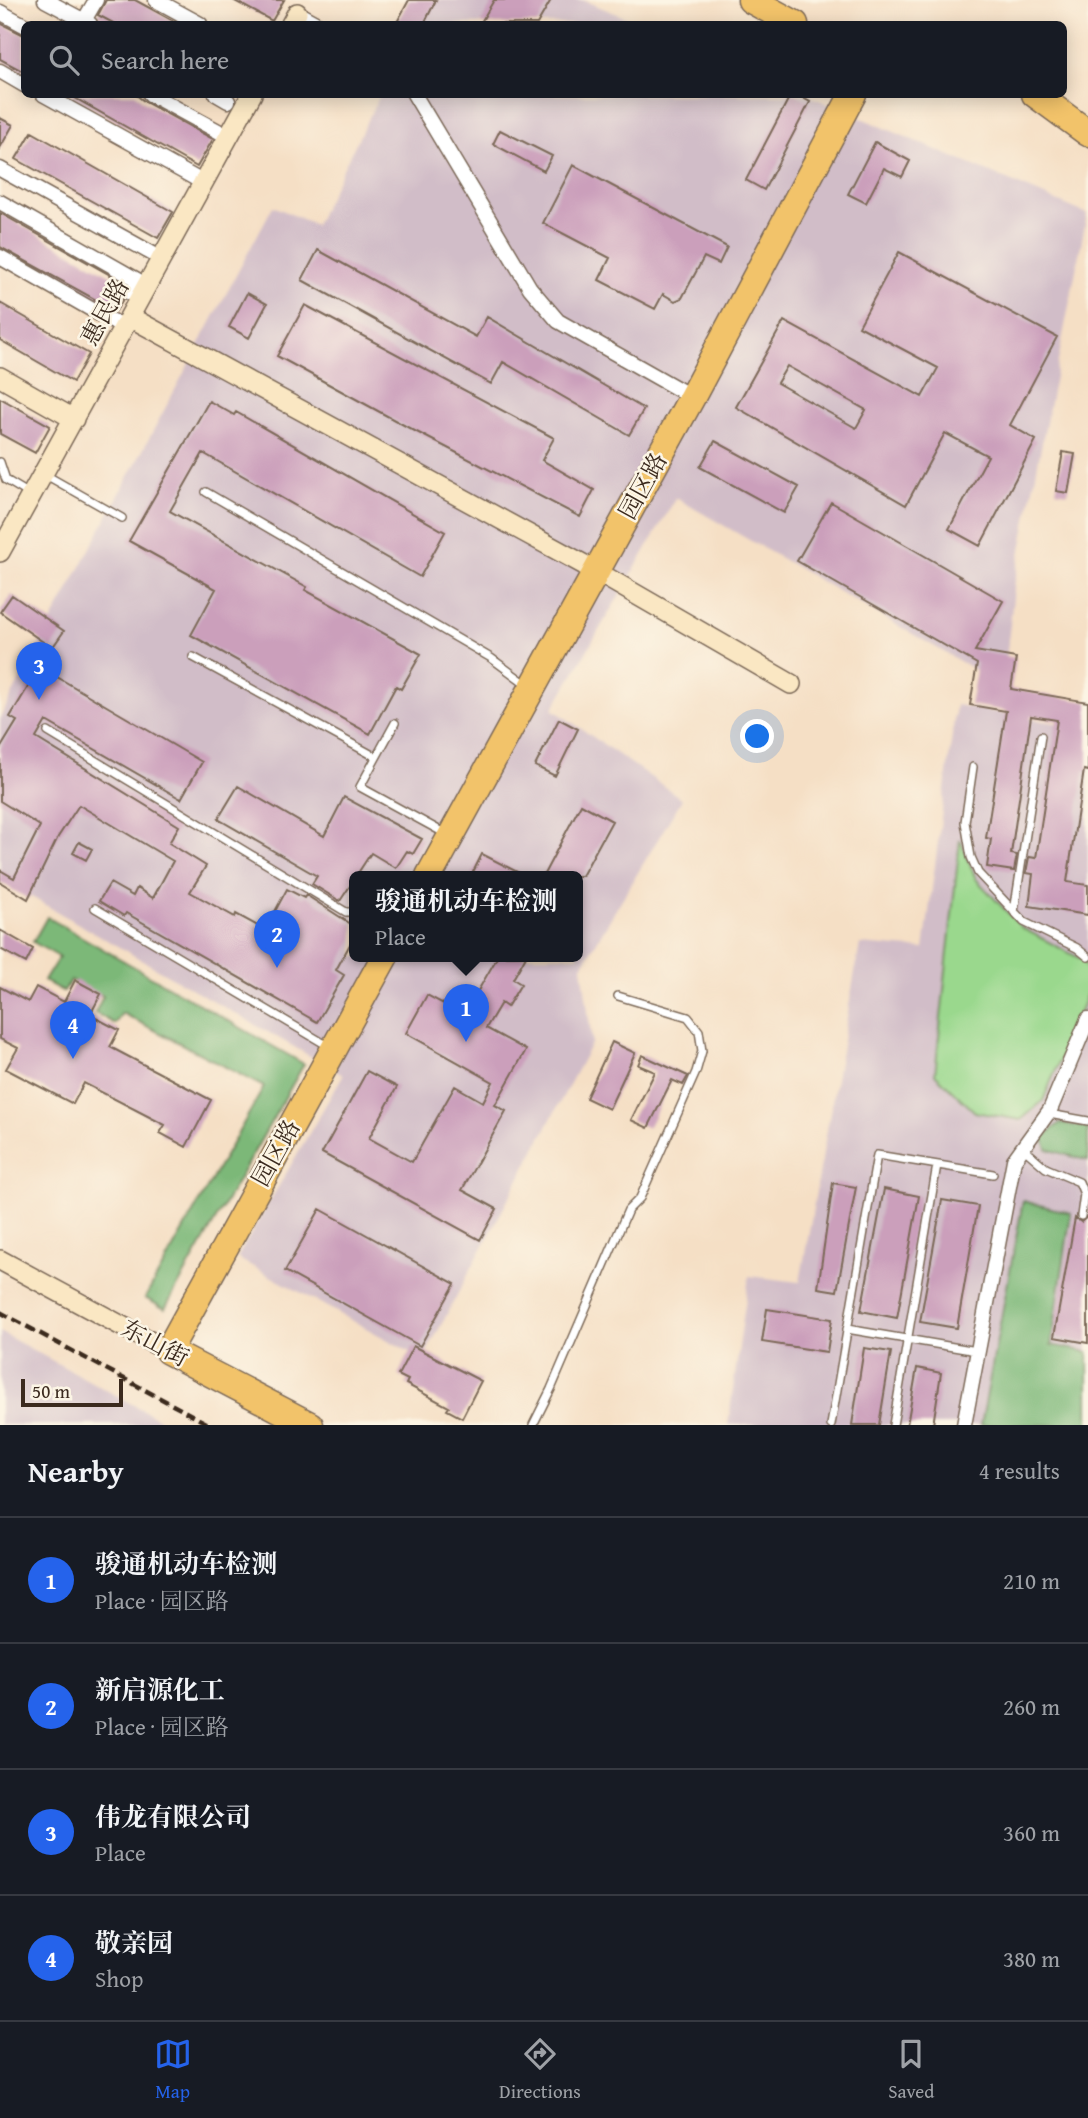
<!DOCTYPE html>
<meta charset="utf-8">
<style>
:root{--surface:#171b24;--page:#242831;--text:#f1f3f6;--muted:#9ea1a6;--line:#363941;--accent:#2563eb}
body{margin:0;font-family:"Gentium Book Plus","Noto Serif SC",serif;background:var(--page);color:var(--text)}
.scale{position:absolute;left:21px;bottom:18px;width:102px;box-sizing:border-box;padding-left:7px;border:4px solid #3b2a1e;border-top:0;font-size:19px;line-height:24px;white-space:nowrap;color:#3b2a1e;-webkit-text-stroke:5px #fcf5e5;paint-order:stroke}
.you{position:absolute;left:758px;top:737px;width:24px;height:24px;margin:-18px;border:5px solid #fff;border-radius:50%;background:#1a73e8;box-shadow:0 0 0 10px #1a73e833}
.badge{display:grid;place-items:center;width:46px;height:46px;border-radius:50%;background:var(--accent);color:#fff;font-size:23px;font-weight:700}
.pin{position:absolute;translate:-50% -58px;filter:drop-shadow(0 2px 4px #0008)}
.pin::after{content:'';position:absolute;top:37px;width:24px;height:21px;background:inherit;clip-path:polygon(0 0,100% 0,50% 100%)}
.popup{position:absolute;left:349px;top:871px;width:234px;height:91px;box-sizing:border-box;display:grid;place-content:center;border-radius:10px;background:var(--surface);filter:drop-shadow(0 2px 5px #0005);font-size:23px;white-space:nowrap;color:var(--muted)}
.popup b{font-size:26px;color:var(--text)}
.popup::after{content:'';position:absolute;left:50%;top:100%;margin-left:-14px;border:14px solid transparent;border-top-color:var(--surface)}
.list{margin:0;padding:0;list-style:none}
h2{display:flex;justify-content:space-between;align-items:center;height:91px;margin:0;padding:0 28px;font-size:30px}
h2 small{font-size:23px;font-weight:400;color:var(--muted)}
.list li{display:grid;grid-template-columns:46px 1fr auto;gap:21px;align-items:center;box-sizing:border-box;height:126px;padding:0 28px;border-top:2px solid var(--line)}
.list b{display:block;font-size:26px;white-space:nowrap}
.list p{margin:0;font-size:23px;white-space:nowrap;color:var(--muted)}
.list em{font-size:23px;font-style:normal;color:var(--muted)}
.icon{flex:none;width:38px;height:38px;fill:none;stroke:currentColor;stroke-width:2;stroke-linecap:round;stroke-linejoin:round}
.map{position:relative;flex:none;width:1088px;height:1425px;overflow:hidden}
.search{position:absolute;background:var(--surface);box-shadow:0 4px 18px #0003;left:21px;right:21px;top:21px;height:77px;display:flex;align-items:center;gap:18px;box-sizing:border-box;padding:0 24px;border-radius:10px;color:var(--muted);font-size:26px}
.sheet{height:595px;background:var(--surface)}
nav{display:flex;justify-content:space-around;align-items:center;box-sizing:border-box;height:98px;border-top:2px solid var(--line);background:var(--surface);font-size:19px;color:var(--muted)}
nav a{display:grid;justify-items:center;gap:4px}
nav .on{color:var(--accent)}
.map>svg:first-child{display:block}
.industrial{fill:#d1bdc8;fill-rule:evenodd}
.green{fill:#9ad88d;stroke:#6a8156;stroke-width:2}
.forest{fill:#7bb878;stroke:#5b714b;stroke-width:2}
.building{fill:#cb9fbb;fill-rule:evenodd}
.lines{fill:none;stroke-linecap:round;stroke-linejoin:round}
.lane-casing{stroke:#7c6958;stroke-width:10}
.street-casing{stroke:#7c6958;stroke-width:17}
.secondary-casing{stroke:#7c6958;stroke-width:22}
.highway-casing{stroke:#7c6958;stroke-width:29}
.lane{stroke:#fff;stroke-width:7}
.street{stroke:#fff;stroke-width:14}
.secondary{stroke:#fae7c3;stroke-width:19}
.highway{stroke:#f2c36a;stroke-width:26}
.rail{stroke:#3b2a1e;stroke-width:4.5;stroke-dasharray:10 5;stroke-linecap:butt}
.labels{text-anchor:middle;stroke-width:5;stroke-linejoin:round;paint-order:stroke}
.street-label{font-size:24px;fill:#3b2a1e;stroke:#fcf5e5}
</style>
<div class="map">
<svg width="1088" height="1425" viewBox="0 0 1088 1425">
<rect width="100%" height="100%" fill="#fcf5e5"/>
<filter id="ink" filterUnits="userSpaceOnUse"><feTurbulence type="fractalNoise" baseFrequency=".0143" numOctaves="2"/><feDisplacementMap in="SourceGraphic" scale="14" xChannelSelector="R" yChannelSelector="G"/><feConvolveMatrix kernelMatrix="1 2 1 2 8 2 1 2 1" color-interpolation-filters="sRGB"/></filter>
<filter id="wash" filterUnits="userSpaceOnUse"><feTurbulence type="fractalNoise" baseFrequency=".00686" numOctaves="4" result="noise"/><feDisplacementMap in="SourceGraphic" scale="28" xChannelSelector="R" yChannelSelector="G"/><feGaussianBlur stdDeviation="1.57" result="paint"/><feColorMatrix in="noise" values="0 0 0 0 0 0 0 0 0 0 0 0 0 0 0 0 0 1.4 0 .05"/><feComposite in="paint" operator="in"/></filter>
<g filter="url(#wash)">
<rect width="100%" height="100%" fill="#f5dfc5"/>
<!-- industrial -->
<path class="industrial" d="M427,0H583L641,24H415Z
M380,95H807L1087,214L1015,580L1003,686L676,498L553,709L682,799L582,966L592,1042L423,1359L237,1258L343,1075L0,879V718L273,206L315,225ZM354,876H578V956H354Z
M956,705L1088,729V1425H728L749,1276L800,1282L860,944L924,949Z
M0,1332L170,1425H0Z"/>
<!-- green -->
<path class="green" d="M960,839L976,879L1022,928L1083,960L1088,970V992L1043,1101L1021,1120L975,1112L935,1074Z"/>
<!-- forest -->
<path class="forest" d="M47,917L304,1064L165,1309L145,1298L264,1087L122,1013L115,1024L95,1013L103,996L71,980L64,992L44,981L59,957L33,942Z
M1060,1123L1088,1128V1161L1047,1149L1043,1137Z
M1023,1201L1071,1213L1051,1345L1088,1352V1425H981Z"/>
<g id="blocks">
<!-- building -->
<path class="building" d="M106,0H135L179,24H115L98,15Z
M233,0H284L272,21Z
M409,0H436L424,24H396Z
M494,0H551L537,24H480Z
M0,23L24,35V72L0,59Z
M68,94H135L145,102L213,139L197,167Z
M791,94H796L810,102L764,190L746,180Z
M0,118L13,125L0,148Z
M500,130L552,156L544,171L493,144Z
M32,132L173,212L158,238L16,159Z
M875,142L910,161L902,177L884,168L866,203L848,194Z
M573,165L727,247L719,264L704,257L682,298L675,301L663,294L655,309L599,280L610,258L543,223Z
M0,213L126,284L121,293L123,299L116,311L0,247Z
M318,250L476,337L487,317L644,409L629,435L503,362L491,384L302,280Z
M899,252L1057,337L1010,425L1036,440L980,546L949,529L988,456L945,433L906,505L736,407L784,321L922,397L938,368L859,326ZM787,366L866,410L856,428L777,383Z
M247,293L267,304L249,338L229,327Z
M0,303L89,354L73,382L0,340Z
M305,305L554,438L542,460L594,490L580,517L411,429L277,356Z
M0,398L50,426L35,453L0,434Z
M209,401L234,415L236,412L445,532L420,577L203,453L170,511L307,587L305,590L421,654L401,689L396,686L370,734L191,635L216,589L129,541Z
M715,441L799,487L784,513L700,467Z
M1063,452L1075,454L1068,493L1056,491Z
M831,502L1003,601L975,651L1016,658L1011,689L1088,702V771L1084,770L1067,882L1088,885V915L1029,906L1033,874L1026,873L1029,857L1036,858L1057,720L1031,716L1011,854L1017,855L1014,871L987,867L991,839L986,838L1006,711L970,705L977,664L797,561Z
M12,595L64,631L52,648L0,612Z
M40,667L202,762L181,799L46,721L36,738L179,826L169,843L206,866L190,892L235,917L236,914L265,930L287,889L304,898L306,895L354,926V937L336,970L344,975L317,1022L126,913L124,916L99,901L110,883L133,896L137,888L153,898L173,861L79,805L58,837L28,899L0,882V870L14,878L40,826L0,801V749L17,721L10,717Z
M559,719L578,729L555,776L535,766Z
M238,786L324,836L344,797L422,839L413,854L407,851L396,868L371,853L356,876H354V880L340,901L312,884L317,876L218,819Z
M581,804L612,821L582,876H543Z
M79,842L92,849L86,860L73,853Z
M482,854L525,876H471Z
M0,930L33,949L26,963L0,949Z
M498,956H526L513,979L521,984L507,1007L501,1003L486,1028L526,1050L495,1105L506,1111L462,1190L497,1209L480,1240L322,1153L367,1071L397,1087L369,1138L412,1162L455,1086L483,1102L493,1082L406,1033L427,995L464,1015Z
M75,980L101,994L90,1015L119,1030L110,1047L211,1100L186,1147L160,1133L165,1125L84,1083L73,1104L6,1069L18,1048L0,1039V987L28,1002L36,987L64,1002Z
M612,1042L635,1053L609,1109L586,1098Z
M642,1055L688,1076L683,1085L672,1080L648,1128L631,1120L655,1072L638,1065Z
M833,1183L856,1187L837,1291L818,1288Z
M884,1189L919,1196L897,1318L861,1311Z
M942,1200L978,1206L957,1328L920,1322Z
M320,1209L455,1284L420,1346L285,1271Z
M1087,1217H1088V1343L1054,1337L1075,1218L1081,1222Z
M767,1309L832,1319L827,1352L762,1342Z
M413,1346L481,1381L462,1418L447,1410L449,1407L406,1384L408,1380L398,1375Z
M864,1348L891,1352L879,1425H852Z
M917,1368L941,1373L933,1425H907Z"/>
</g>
</g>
<g filter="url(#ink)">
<use href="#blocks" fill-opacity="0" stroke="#7c6958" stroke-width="2"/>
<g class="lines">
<!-- lane casing -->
<g class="lane-casing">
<path id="lane" d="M0,462L6,480L31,495
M44,474L122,518
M206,492L491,658L529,686
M193,657L376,757
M395,723L360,787L446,834
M48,732L346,912H354
M973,767L965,822L971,857L978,873L1024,922L1077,948L1088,957
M95,908L330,1047
M1014,912L1041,736
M1049,1114L1088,1121
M1023,1148L1046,1168L1079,1182L1084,1194L1081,1216
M847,1329L977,1351
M533,1425L551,1389L628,1210L640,1198L696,1072L702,1051L699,1031L688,1017L618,996
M831,1425L877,1155L993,1174
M893,1425L937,1165"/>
</g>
<!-- street casing -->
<g class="street-casing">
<path id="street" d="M45,0L90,24
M156,0L200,24
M0,12L24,25
M297,13L317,24
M82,24L96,0
M0,71L24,85
M43,94L204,183
M150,94L229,137
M216,94L228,101
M414,94L530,288L558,321L692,397
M0,169L162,259
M0,202L139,281L131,294
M0,257L124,328
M964,1425L1014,1160L1050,1110L1088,1019"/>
</g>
<!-- secondary casing -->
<g class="secondary-casing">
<path id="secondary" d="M291,24L297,13
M130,317L592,569L791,684
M0,377L74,419
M0,552L252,94
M0,1260L168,1351"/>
</g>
<!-- highway casing -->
<g class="highway-casing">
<path id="highway" d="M751,0L795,24
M1035,94L1088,133
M429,876L692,397L853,94
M310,1425L168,1351L385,956"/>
</g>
<!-- lane -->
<use href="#lane" class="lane"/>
<!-- street -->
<use href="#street" class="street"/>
<!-- secondary -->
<use href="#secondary" class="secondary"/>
<!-- highway -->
<use href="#highway" class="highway"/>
<!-- rail -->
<path class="rail" d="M0,1312L210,1425"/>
</g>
</g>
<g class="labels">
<!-- street labels -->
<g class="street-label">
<text transform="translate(105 312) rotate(-61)" y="8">惠民路</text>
<text transform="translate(643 486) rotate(-61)" y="8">园区路</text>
<text transform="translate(276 1153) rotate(-61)" y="8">园区路</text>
<text transform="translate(155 1343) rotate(28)" y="8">东山街</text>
</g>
</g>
</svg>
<div class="scale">50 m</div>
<div class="you"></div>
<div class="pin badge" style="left:466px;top:1042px">1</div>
<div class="popup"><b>骏通机动车检测</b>Place</div>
<div class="pin badge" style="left:277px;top:968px">2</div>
<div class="pin badge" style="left:39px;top:700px">3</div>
<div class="pin badge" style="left:73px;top:1059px">4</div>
<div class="search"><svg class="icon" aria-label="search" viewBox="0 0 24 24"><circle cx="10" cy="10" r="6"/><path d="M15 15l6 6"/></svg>Search here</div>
</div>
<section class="sheet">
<h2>Nearby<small>4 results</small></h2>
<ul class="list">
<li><span class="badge">1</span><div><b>骏通机动车检测</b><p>Place · 园区路</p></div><em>210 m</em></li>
<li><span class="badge">2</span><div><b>新启源化工</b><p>Place · 园区路</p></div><em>260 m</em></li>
<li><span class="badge">3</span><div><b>伟龙有限公司</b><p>Place</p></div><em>360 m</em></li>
<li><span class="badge">4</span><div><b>敬亲园</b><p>Shop</p></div><em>380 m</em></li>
</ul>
</section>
<nav>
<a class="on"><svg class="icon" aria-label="map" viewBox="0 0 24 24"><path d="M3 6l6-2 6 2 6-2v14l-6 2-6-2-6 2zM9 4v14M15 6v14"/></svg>Map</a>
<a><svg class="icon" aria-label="directions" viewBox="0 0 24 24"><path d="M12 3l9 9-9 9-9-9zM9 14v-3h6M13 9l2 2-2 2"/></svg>Directions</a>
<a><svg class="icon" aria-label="saved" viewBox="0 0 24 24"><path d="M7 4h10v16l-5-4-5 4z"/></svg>Saved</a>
</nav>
